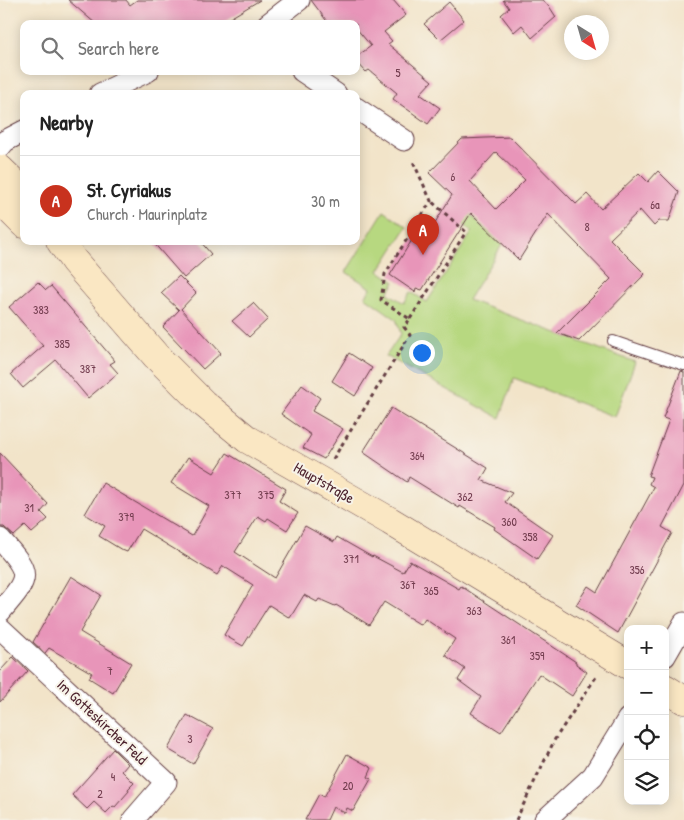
<!DOCTYPE html>
<meta charset="utf-8">
<style>
:root{--surface:#fff;--page:#f6f6f6;--text:#222;--muted:#767676;--line:#e0e0e0;--accent:#c8321e}
body{margin:0;font-family:"Patrick Hand",sans-serif;background:var(--page);color:var(--text)}
.controls{position:absolute;right:15px;bottom:15px;display:grid;overflow:hidden;border-radius:10px;box-shadow:0 2px 12px #0003}
.controls button{width:45px;height:45px;display:grid;place-items:center;padding:0;border:0;border-bottom:1px solid var(--line);background:var(--surface);color:var(--text);font:25px sans-serif}
.compass{position:absolute;left:564px;top:15px;width:45px;height:45px;border-radius:50%;background:var(--surface);box-shadow:0 2px 12px #0003;rotate:143deg}
.you{position:absolute;left:421px;top:352px;width:18px;height:18px;margin:-12px;border:4px solid #fff;border-radius:50%;background:#1a73e8;box-shadow:0 0 0 8px #1a73e833}
.badge{display:grid;place-items:center;width:32px;height:32px;border-radius:50%;background:var(--accent);color:#fff;font-size:16px;font-weight:700}
.pin{position:absolute;translate:-50% -41px;filter:drop-shadow(0 1px 2px #0008)}
.pin::after{content:'';position:absolute;top:26px;width:18px;height:15px;background:inherit;clip-path:polygon(0 0,100% 0,50% 100%)}
.list{margin:0;padding:0;list-style:none}
h2{display:flex;justify-content:space-between;align-items:center;height:65px;margin:0;padding:0 20px;font-size:21px}
h2 small{font-size:16px;font-weight:400;color:var(--muted)}
.list li{display:grid;grid-template-columns:32px 1fr auto;gap:15px;align-items:center;box-sizing:border-box;height:90px;padding:0 20px;border-top:1px solid var(--line)}
.list b{display:block;font-size:19px;white-space:nowrap}
.list p{margin:0;font-size:16px;white-space:nowrap;color:var(--muted)}
.list em{font-size:16px;font-style:normal;color:var(--muted)}
.icon{flex:none;width:28px;height:28px;fill:none;stroke:currentColor;stroke-width:2;stroke-linecap:round;stroke-linejoin:round}
.map{position:relative;flex:none;width:684px;height:820px;overflow:hidden}
.search{position:absolute;background:var(--surface);box-shadow:0 2px 12px #0003;left:20px;top:20px;width:340px;height:55px;display:flex;align-items:center;gap:12px;box-sizing:border-box;padding:0 18px;border-radius:10px;color:var(--muted);font-size:19px}
.panel{position:absolute;background:var(--surface);box-shadow:0 2px 12px #0003;left:20px;top:90px;width:340px;height:155px;border-radius:10px}
.map>svg:first-child{display:block}
.green{fill:#b7d880;stroke:#807c56}
.building{fill:#e895b9;fill-rule:evenodd}
.lines{fill:none;stroke-linecap:round;stroke-linejoin:round}
.lane-casing{stroke:#633d43;stroke-width:12}
.street-casing{stroke:#633d43;stroke-width:23}
.secondary-casing{stroke:#633d43;stroke-width:29}
.path{stroke:#633d43;stroke-width:3;stroke-dasharray:4 4;stroke-linecap:butt}
.lane{stroke:#fff;stroke-width:10}
.street{stroke:#fff;stroke-width:21}
.secondary{stroke:#fae7c3;stroke-width:28}
.labels{text-anchor:middle;stroke-width:4;stroke-linejoin:round;paint-order:stroke}
.number-label{font-size:12px;fill:#723c4e}
.street-label{font-size:15px;fill:#4a1f2b;stroke:#f7f3e8}
</style>
<div class="map">
<svg width="684" height="820" viewBox="0 0 684 820">
<rect width="100%" height="100%" fill="#f7f3e8"/>
<filter id="ink" filterUnits="userSpaceOnUse"><feTurbulence type="fractalNoise" baseFrequency=".02" numOctaves="2"/><feDisplacementMap in="SourceGraphic" scale="10" xChannelSelector="R" yChannelSelector="G"/><feConvolveMatrix kernelMatrix="1 2 1 2 8 2 1 2 1" color-interpolation-filters="sRGB"/></filter>
<filter id="wash" filterUnits="userSpaceOnUse"><feTurbulence type="fractalNoise" baseFrequency=".0096" numOctaves="4" result="noise"/><feDisplacementMap in="SourceGraphic" scale="20" xChannelSelector="R" yChannelSelector="G"/><feGaussianBlur stdDeviation="1.12" result="paint"/><feColorMatrix in="noise" values="0 0 0 0 0 0 0 0 0 0 0 0 0 0 0 0 0 1.4 0 .05"/><feComposite in="paint" operator="in"/></filter>
<g filter="url(#wash)">
<rect width="100%" height="100%" fill="#f2e4c9"/>
<!-- green -->
<path class="green" d="M459,204L502,245L468,300L635,362L615,417L514,378L500,418L386,356L401,334L396,319L365,297L371,288L346,272L384,211L407,227L379,271L395,282L388,293L404,303L411,292L427,302L472,232L451,213Z"/>
<g id="blocks">
<!-- building -->
<path class="building" d="M68,0H126L130,5L137,0H260L220,24H96Z
M311,0H393L406,15L384,32L392,41L388,44L432,81L420,94L440,108L428,124L393,99L397,93L369,70L366,72L356,61V57L371,46L356,28V24H329Z
M503,0H542L549,6L556,17L532,38L522,25L514,32L501,15L509,8Z
M449,2L464,20L440,40L424,24Z
M510,137L576,204L587,194L601,209L639,173L648,182L658,171L679,192L669,221H659L654,226L640,210L610,239L645,274L579,341L557,333L611,279L548,214L519,260L471,213L422,290L416,288L415,292L390,275L424,221L433,226L452,195L429,173L462,139ZM496,152L525,180L496,209L470,181Z
M152,241H200L211,254L184,278Z
M179,276L196,293L181,309L221,353L203,369L163,327L179,310L161,293Z
M38,282L46,290L51,286L115,361L110,364L118,373L88,398L56,360L23,388L11,374L43,346L9,307Z
M253,303L268,319L249,337L232,321Z
M349,353L372,368L355,396L332,381Z
M681,371L684,372V485L662,527L672,533L618,633L576,605L588,586L597,592L654,487L649,484L652,477L648,476L669,420L663,418Z
M302,385L320,398L312,411L343,429L324,459L303,448L311,435L281,414Z
M391,408L488,468L481,480L512,493L505,502L553,535L537,559L494,529L495,527L460,506L459,508L409,477L407,482L363,452Z
M0,453L48,504L41,512L48,519L32,533L25,526L14,536L4,527H0Z
M227,453L286,489L279,501L298,513L287,530L268,518L266,521L258,516L235,552L275,578L305,526L334,542L337,537L372,557L373,556L403,572L410,561L459,589L461,586L576,662V664L587,672L572,696L539,674L501,732L471,713L481,697L458,680L465,669L445,655L455,639L425,619L421,625L384,602L369,625L336,605L335,606L319,599L317,602L304,595L290,618L269,605L243,646L224,635L253,585L223,566L217,575L141,529L127,552L122,550L99,536L105,526L85,514L103,483L192,536L209,506L171,483L188,457L214,473Z
M71,576L101,595L80,632L131,663L113,693L89,678L92,673L49,648L45,653L33,642Z
M13,657L28,671L0,702V671Z
M187,715L213,729L193,764L168,749Z
M113,749L128,764L122,771L134,783L128,789L129,791L115,807L113,806L106,813L94,802L87,809L72,795Z
M347,754L372,768L368,777L371,779L353,811L347,808L345,813L333,807L327,820H305L319,794L324,797Z"/>
</g>
</g>
<g filter="url(#ink)">
<use href="#blocks" fill-opacity="0" stroke="#633d43" stroke-width="1"/>
<g class="lines">
<!-- lane casing -->
<g class="lane-casing">
<path id="lane" d="M613,341L684,365"/>
</g>
<!-- street casing -->
<g class="street-casing">
<path id="street" d="M268,24L299,0
M302,71L336,94
M100,94L148,71
M356,108L404,140
M0,147L5,141L24,131
M0,539C32,575 31,576 0,612
M0,628L166,782L133,820
M665,656L684,623
M545,820L593,776L628,719"/>
</g>
<!-- secondary casing -->
<g class="secondary-casing">
<path id="secondary" d="M0,169L24,192
M0,200L24,224
M60,241L74,261L156,356L203,403L247,439L390,521L628,665
M665,688L684,700"/>
</g>
<!-- path -->
<path class="path" d="M410,319L466,232L431,201
M333,459L410,335L404,327L410,319L381,300L385,274L431,201L412,159
M516,820L555,739L598,674"/>
<!-- lane -->
<use href="#lane" class="lane"/>
<!-- street -->
<use href="#street" class="street"/>
<!-- secondary -->
<use href="#secondary" class="secondary"/>
</g>
</g>
<g class="labels">
<!-- number labels -->
<g class="number-label">
<text x="398" y="77">5</text>
<text x="453" y="181">6</text>
<text x="655" y="209">6a</text>
<text x="587" y="231">8</text>
<text x="41" y="314">383</text>
<text x="62" y="348">385</text>
<text x="88" y="373">387</text>
<text x="417" y="460">364</text>
<text x="233" y="499">377</text>
<text x="266" y="499">375</text>
<text x="465" y="501">362</text>
<text x="29" y="512">31</text>
<text x="126" y="521">379</text>
<text x="509" y="526">360</text>
<text x="530" y="541">358</text>
<text x="351" y="563">371</text>
<text x="637" y="574">356</text>
<text x="408" y="589">367</text>
<text x="431" y="595">365</text>
<text x="474" y="615">363</text>
<text x="508" y="644">361</text>
<text x="537" y="660">359</text>
<text x="110" y="675">7</text>
<text x="190" y="743">3</text>
<text x="113" y="781">4</text>
<text x="348" y="790">20</text>
<text x="100" y="798">2</text>
</g>
<!-- street labels -->
<g class="street-label">
<text transform="translate(324 483) rotate(30)" y="5">Hauptstraße</text>
<text transform="translate(102 722) rotate(43)" y="5">Im Gotteskircher Feld</text>
</g>
</g>
</svg>
<div class="controls">
<button>+</button>
<button>−</button>
<button><svg class="icon" aria-label="locate" viewBox="0 0 24 24"><circle cx="12" cy="12" r="6"/><path d="M12 2v4M12 18v4M2 12h4M18 12h4"/></svg></button>
<button><svg class="icon" aria-label="layers" viewBox="0 0 24 24"><path d="M12 4l9 5-9 5-9-5zM3 14l9 5 9-5"/></svg></button>
</div>
<svg class="compass" viewBox="-18 -18 36 36"><path d="M0-13l5 13h-10z" fill="#e53935"/><path d="M0 13l5-13h-10z" fill="#767676"/></svg>
<div class="you"></div>
<div class="pin badge" style="left:423px;top:255px">A</div>
<div class="search"><svg class="icon" aria-label="search" viewBox="0 0 24 24"><circle cx="10" cy="10" r="6"/><path d="M15 15l6 6"/></svg>Search here</div>
<section class="panel">
<h2>Nearby<small></small></h2>
<ul class="list">
<li><span class="badge">A</span><div><b>St. Cyriakus</b><p>Church · Maurinplatz</p></div><em>30 m</em></li>
</ul>
</section>
</div>
